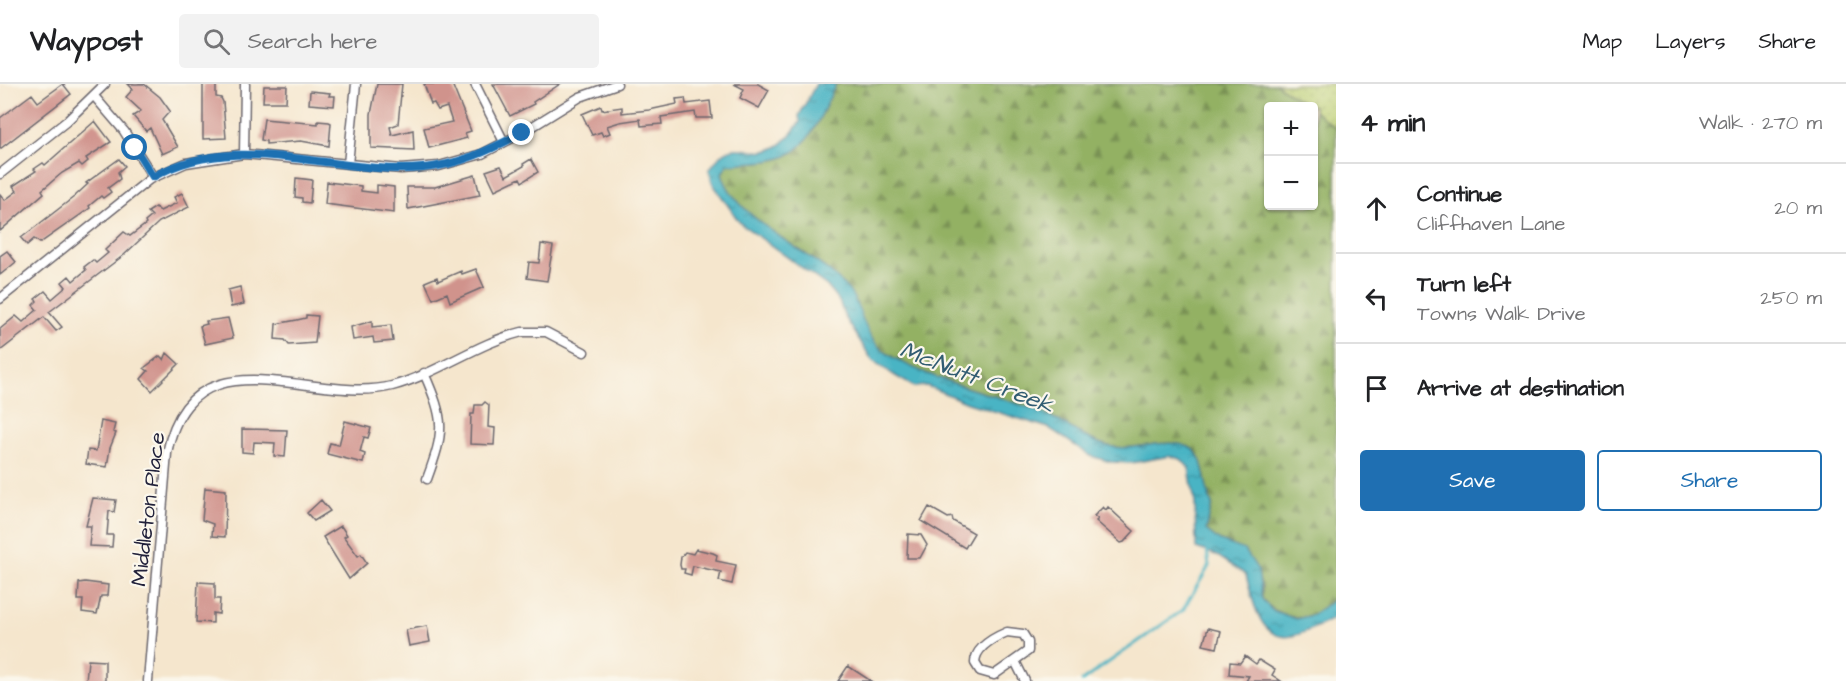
<!DOCTYPE html>
<meta charset="utf-8">
<style>
:root{--surface:#fff;--page:#f2f2f2;--text:#202124;--muted:#757577;--line:#e0e0e0;--accent:#1f6fb2}
body{margin:0;font-family:"Architects Daughter",sans-serif;background:var(--page);color:var(--text)}
.controls{position:absolute;right:18px;top:18px;display:grid;overflow:hidden;border-radius:6px;box-shadow:0 2px 4px #0004}
.controls button{width:54px;height:54px;display:grid;place-items:center;padding:0;border:0;border-bottom:2px solid var(--line);background:var(--surface);color:var(--text);font:30px sans-serif}
.stop{position:absolute;width:18px;height:18px;margin:-14px;border:4px solid #1f6fb2;border-radius:50%;background:#fff}
.stop.end{background:#1f6fb2;border-color:#fff;box-shadow:0 2px 6px #0008}
.list{margin:0;padding:0;list-style:none}
h2{display:flex;justify-content:space-between;align-items:center;height:78px;margin:0;padding:0 24px;font-size:26px}
h2 small{font-size:20px;font-weight:400;color:var(--muted)}
.list li{display:grid;grid-template-columns:39px 1fr auto;gap:18px;align-items:center;box-sizing:border-box;height:90px;padding:0 24px;border-top:2px solid var(--line)}
.list b{display:block;font-size:22px;white-space:nowrap}
.list p{margin:0;font-size:20px;white-space:nowrap;color:var(--muted)}
.list em{font-size:20px;font-style:normal;color:var(--muted)}
.actions{display:flex;gap:12px;padding:18px 24px}
.actions a{flex:1;padding:14px 0;border:2px solid var(--accent);border-radius:6px;text-align:center;font-size:21px;color:var(--accent)}
.actions .main{background:var(--accent);color:#fff}
.icon{flex:none;width:33px;height:33px;fill:none;stroke:currentColor;stroke-width:2;stroke-linecap:round;stroke-linejoin:round}
.map{position:relative;flex:none;width:1336px;height:597px;overflow:hidden}
header{display:flex;align-items:center;gap:36px;box-sizing:border-box;height:84px;padding:0 30px;background:var(--surface);border-bottom:2px solid var(--line)}
header strong{font-size:28px}
nav{display:flex;gap:33px;margin-inline-start:auto;font-size:21px}
.search{width:420px;height:54px;background:var(--page);display:flex;align-items:center;gap:15px;box-sizing:border-box;padding:0 21px;border-radius:6px;color:var(--muted);font-size:22px}
main{display:flex}
aside{flex:1;background:var(--surface)}
.map>svg:first-child{display:block}
.grass{fill:url(#grass-dots);stroke:#6e7856;stroke-width:1.5}
.forest{fill:url(#forest-firs);stroke:#5a6a4f;stroke-width:1.5}
.water{fill:url(#water-ripples);stroke:#356b80;stroke-width:1.5}
.lines{fill:none;stroke-linecap:round;stroke-linejoin:round}
.stream{stroke:#48b4c4;stroke-width:3}
.building{fill:#d0938c}
.minor-casing{stroke:#6c676e;stroke-width:11}
.minor{stroke:#fff;stroke-width:8}
.route{stroke:#1f6fb2;stroke-width:8}
.labels{text-anchor:middle;stroke-width:4.5;stroke-linejoin:round;paint-order:stroke}
.street-label{font-size:22px;fill:#22223b;stroke:#fbf7ec}
.water-label{font-size:24px;font-style:italic;fill:#315c72;stroke:#fbf7ec}
</style>
<header>
<strong>Waypost</strong>
<div class="search"><svg class="icon" aria-label="search" viewBox="0 0 24 24"><circle cx="10" cy="10" r="6"/><path d="M15 15l6 6"/></svg>Search here</div>
<nav><a>Map</a><a>Layers</a><a>Share</a></nav>
</header>
<main>
<div class="map">
<svg width="1336" height="597" viewBox="0 0 1336 597">
<defs>
<pattern id="grass-dots" width="8" height="8" patternUnits="userSpaceOnUse" patternTransform="scale(1.5)"><rect width="8" height="8" fill="#bace71"/><path d="M2 2h.1M6 6h.1" fill="none" stroke="#a0b163" stroke-width="1.8" stroke-linecap="round"/></pattern>
<pattern id="forest-firs" width="22" height="20" patternUnits="userSpaceOnUse" patternTransform="scale(1.5)"><rect width="22" height="20" fill="#93b163"/><path d="M5 1l3.5 6h-7zM16 11l3.5 6h-7z" fill="#789053"/></pattern>
<pattern id="water-ripples" width="26" height="14" patternUnits="userSpaceOnUse" patternTransform="scale(1.5)"><rect width="26" height="14" fill="#48b4c4"/><path d="M2 4q2-2 4 0t4 0M15 11q2-2 4 0t4 0" fill="none" stroke="#3c92a0"/></pattern>
</defs>
<rect width="100%" height="100%" fill="#fbf7ec"/>
<filter id="ink" filterUnits="userSpaceOnUse"><feTurbulence type="fractalNoise" baseFrequency=".0167" numOctaves="2"/><feDisplacementMap in="SourceGraphic" scale="12" xChannelSelector="R" yChannelSelector="G"/><feConvolveMatrix kernelMatrix="1 2 1 2 8 2 1 2 1" color-interpolation-filters="sRGB"/></filter>
<filter id="wash" filterUnits="userSpaceOnUse"><feTurbulence type="fractalNoise" baseFrequency=".008" numOctaves="4" result="noise"/><feDisplacementMap in="SourceGraphic" scale="24" xChannelSelector="R" yChannelSelector="G"/><feGaussianBlur stdDeviation="1.35" result="paint"/><feColorMatrix in="noise" values="0 0 0 0 0 0 0 0 0 0 0 0 0 0 0 0 0 1.4 0 .05"/><feComposite in="paint" operator="in"/></filter>
<g filter="url(#wash)">
<rect width="100%" height="100%" fill="#f5e6cd"/>
<!-- grass -->
<path class="grass" d="M1276,0H1336V44L1314,27V22H1307Z"/>
<!-- forest -->
<path class="forest" d="M836,0H1276L1307,22H1268V122H1314V27L1336,44V507C1322,540 1284,541 1262,515V502L1245,467L1220,457L1206,446L1212,420C1203,404 1207,372 1189,363C1164,352 1134,369 1108,362C1084,356 1065,338 1043,329C998,310 915,294 879,263C862,248 848,205 830,188C797,159 732,133 722,89L727,81C743,78 762,79 778,75C811,66 822,28 836,0Z"/>
<!-- water -->
<path class="water" d="M816,0H836C822,28 811,66 778,75C762,79 744,78 727,81L722,89C732,130 798,162 830,188C837,194 847,203 852,211C862,227 865,250 879,263C912,293 1000,311 1043,329C1065,338 1084,356 1108,362C1134,369 1164,352 1189,363C1207,371 1203,404 1212,420L1206,446L1220,457L1245,466L1258,486L1262,515L1272,526L1296,535L1312,531L1332,517L1336,507L1335,534C1322,540 1306,549 1292,552C1259,559 1252,513 1246,491L1216,471L1196,464L1195,419L1189,384L1181,375L1170,372L1131,379L1111,378L1091,372L1049,344L968,319L927,302L914,303L894,291L872,276L845,233L839,217L827,202L740,139L713,100L709,86C737,44 748,80 778,62C787,57 794,46 800,38L799,32Z"/>
<g class="lines">
<!-- stream -->
<path class="stream" d="M1082,597L1183,526L1209,482L1207,466"/>
</g>
<g id="blocks">
<!-- building -->
<path class="building" d="M63,0L71,10L0,65V34L32,10L38,18Z
M128,0H144L160,13L170,27L162,36L178,63L162,70L150,44L146,47L133,32L141,27L126,13L133,5Z
M203,0H216V13L221,14L223,18L226,54L203,55Z
M377,0H402L398,40L390,43L392,51L413,46L414,66L371,64V30Z
M424,0H452L471,47L465,49L467,54L429,64L424,44L452,38L447,23L438,26L434,19L431,20Z
M493,0H560L533,18L534,20L510,32Z
M734,0H758L769,6L759,24L740,14L744,5Z
M264,2H287L286,18H263Z
M310,7L330,9L329,12H335L334,22L309,20Z
M685,14L686,20L710,17L712,34H696L695,28L661,33L662,40L651,41L641,42L640,35L620,38L607,42L610,49L603,52L601,48L592,51L582,30L601,22L602,26L622,23V29L649,26L677,20L676,15Z
M264,35L318,40V37L329,38L331,39L329,62L301,57L266,60V57L261,56Z
M95,37L111,58L86,74L88,77L82,82L79,79L62,89L42,106L44,109L0,147V110L5,116L17,107L13,102L36,87L34,85L43,79L45,81Z
M119,75L125,82L118,88L120,95L108,104L111,108L103,114L101,112L89,122L90,124L40,159L34,155L27,161L21,154L74,113L88,100L86,99Z
M531,75L538,88L522,98L520,94L495,106L486,87L501,82L506,92L524,82L523,80Z
M475,91L480,111L408,125L407,103H435Z
M296,94L312,96L310,119L302,118V114L295,113Z
M327,98L361,102V107L377,109V101L394,103V129L325,120Z
M182,109L189,123L159,138L124,171L49,228L62,243L56,247L44,233L0,267V245L16,232L23,238L37,226L33,221L37,217L35,215L45,207L52,215L66,203L62,198L69,192L73,197L86,186L84,183L93,176L96,179L108,169L105,166L124,148L130,152L146,140L145,138L152,132L148,128L156,123L160,127L177,119L174,113Z
M541,160L553,162L547,197L527,194L529,178L539,179Z
M7,167L16,178L0,191V172Z
M476,185L484,203L450,218L447,209L433,215L425,198L437,193L438,197L461,187L462,190Z
M240,203L244,220L231,223L228,206Z
M306,231L318,232L315,259L289,261L285,256L275,255L276,240L297,236L306,234Z
M228,234L233,254L205,260L200,242L207,240L206,237Z
M372,237V243L391,241L393,257L374,259L373,253L353,256L351,243Z
M167,269L179,280L152,307L141,295L148,287L144,284L160,272L164,276Z
M485,318L489,321L488,343L495,344L494,361L470,360L471,330H474L475,321H482Z
M101,337L115,340L113,348L116,349L110,364L107,383L86,380L88,366L96,367Z
M345,337L371,344L368,354L364,353L360,368L365,370L363,379L327,370L330,359L339,361Z
M242,345L287,346L285,373L274,372L275,359L254,358L253,369L242,368Z
M205,404L226,406L225,453L212,452L213,440L202,436Z
M93,414L116,416L114,428L109,427L107,451H113L112,463L89,462L91,442H86Z
M321,416L330,427L314,437L307,429Z
M929,423L948,434L952,433L953,437L974,449L965,464L921,437Z
M1103,423L1106,426L1108,423L1134,447L1124,458L1121,459L1096,437L1098,435L1094,432Z
M341,442L347,451L344,453L358,472L361,470L367,479L349,495L323,453Z
M908,450L921,451L927,461L920,474H907Z
M696,465L713,469L717,471L716,477L736,481L732,500L719,497L721,488L693,482L691,491L684,489L685,485H681L680,481L681,473L685,468L693,470Z
M85,498L108,501L107,512H101L97,530L82,528L83,516H78L79,499Z
M198,498L215,499V515H220L219,530L213,529V539L196,538Z
M427,542L430,558L409,562L406,546Z
M1208,544L1221,547L1217,564L1203,561Z
M1245,572L1256,580L1259,576L1275,586L1272,591L1281,597H1246L1249,592L1229,590L1230,578L1240,579Z
M88,576L105,577V597H86Z
M848,582L871,597H838Z"/>
</g>
</g>
<g filter="url(#ink)">
<use href="#blocks" fill-opacity="0" stroke="#6c676e" stroke-width="1.5"/>
<g class="lines">
<!-- minor casing -->
<g class="minor-casing">
<path id="minor" d="M475,0L504,58
M94,12L124,47L153,93
M244,70L245,0
M348,80L356,0
M0,90L67,37L105,0
M0,215L150,95L186,79L244,70L401,85L439,82L482,70L522,49L580,13L617,0
M424,289C445,337 445,346 427,395
M1007,548L1023,550L1028,558V567L994,591L980,587L975,579C975,563 995,553 1007,548Z
M1015,577L1025,597
M148,597L167,369C192,244 313,322 392,302C437,290 477,259 522,248H546L584,268"/>
</g>
<!-- minor -->
<use href="#minor" class="minor"/>
</g>
</g>
<g class="lines" filter="url(#ink)">
<!-- route -->
<path class="route" d="M135,64L153,93C237,44 334,92 423,84C459,81 490,66 522,49"/>
</g>
<g class="labels">
<!-- street labels -->
<g class="street-label">
<text transform="translate(147 425) rotate(-83)" y="8">Middleton Place</text>
</g>
<!-- water labels -->
<g class="water-label">
<text transform="translate(977 293) rotate(21)" y="8">McNutt Creek</text>
</g>
</g>
</svg>
<div class="controls">
<button>+</button>
<button>−</button>
</div>
<div class="stop" style="left:135px;top:64px"></div>
<div class="stop end" style="left:522px;top:49px"></div>
</div>
<aside>
<h2>4 min<small>Walk · 270 m</small></h2>
<ul class="list">
<li><svg class="icon" aria-label="ahead" viewBox="0 0 24 24"><path d="M12 20V5M6 11l6-6 6 6"/></svg><div><b>Continue</b><p>Cliffhaven Lane</p></div><em>20 m</em></li>
<li><svg class="icon" aria-label="left" viewBox="0 0 24 24"><path d="M17 20v-9H6M10 6l-5 5 5 5"/></svg><div><b>Turn left</b><p>Towns Walk Drive</p></div><em>250 m</em></li>
<li><svg class="icon" aria-label="arrive" viewBox="0 0 24 24"><path d="M6 21V4h12l-3 4 3 4H6"/></svg><div><b>Arrive at destination</b></div></li>
</ul>
<div class="actions"><a class="main">Save</a><a>Share</a></div>
</aside>
</main>
